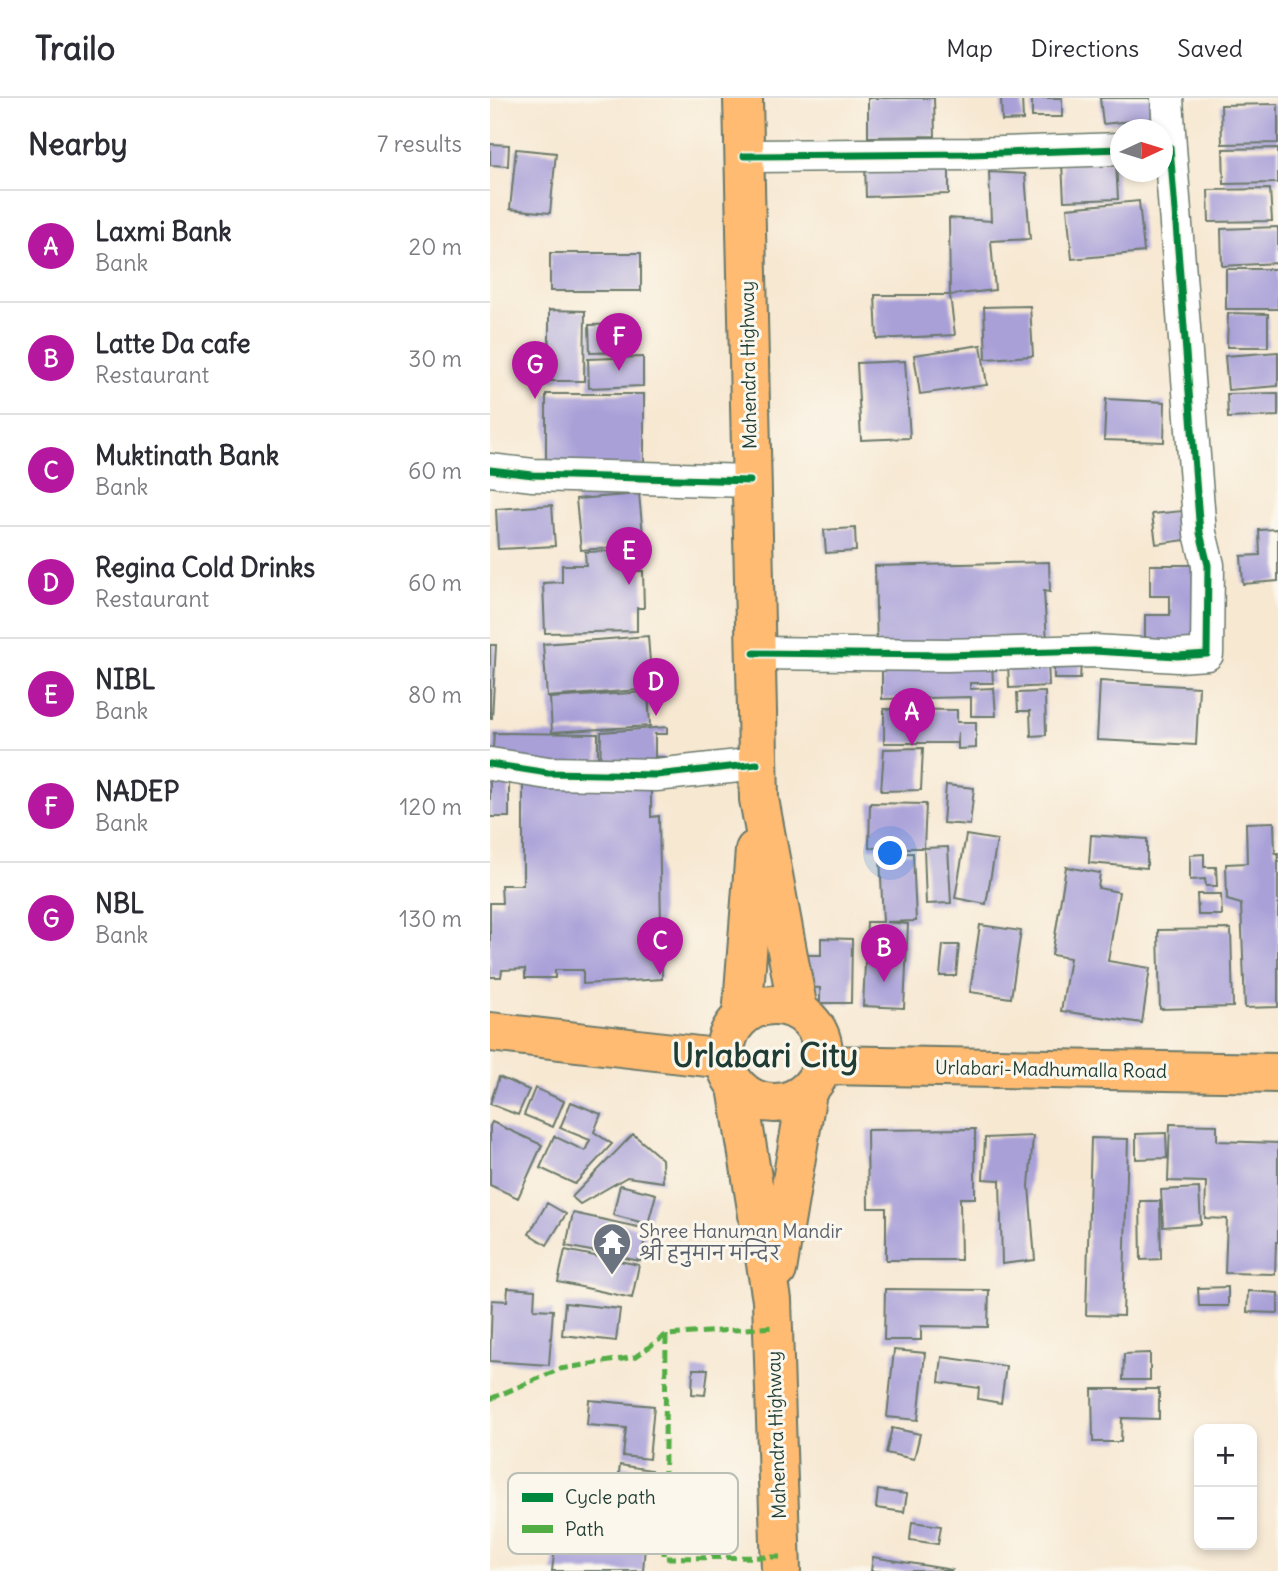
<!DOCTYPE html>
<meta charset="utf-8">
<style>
:root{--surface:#fff;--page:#f2f2f3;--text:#2b2b33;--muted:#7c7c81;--line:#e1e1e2;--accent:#b5179e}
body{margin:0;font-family:Delius,"Playpen Sans Deva",sans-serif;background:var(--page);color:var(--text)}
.controls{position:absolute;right:21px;bottom:21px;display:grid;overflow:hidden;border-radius:14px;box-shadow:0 4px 10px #0003}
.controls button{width:63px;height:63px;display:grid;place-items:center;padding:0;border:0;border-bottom:2px solid var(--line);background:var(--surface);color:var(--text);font:35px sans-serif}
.compass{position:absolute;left:620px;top:21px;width:63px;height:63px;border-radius:50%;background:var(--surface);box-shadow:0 4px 10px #0003;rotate:86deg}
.you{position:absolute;left:401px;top:756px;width:24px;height:24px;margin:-18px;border:5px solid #fff;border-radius:50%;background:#1a73e8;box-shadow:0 0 0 10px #1a73e833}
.badge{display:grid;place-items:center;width:46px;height:46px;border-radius:50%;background:var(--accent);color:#fff;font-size:23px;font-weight:700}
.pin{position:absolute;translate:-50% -58px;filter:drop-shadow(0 2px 4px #0008)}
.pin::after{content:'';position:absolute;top:37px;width:24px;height:21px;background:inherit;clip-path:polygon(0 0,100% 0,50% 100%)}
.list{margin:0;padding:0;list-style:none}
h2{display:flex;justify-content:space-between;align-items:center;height:91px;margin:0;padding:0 28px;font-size:30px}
h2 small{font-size:23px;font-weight:400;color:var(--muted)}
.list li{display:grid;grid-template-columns:46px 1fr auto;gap:21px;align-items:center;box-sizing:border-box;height:112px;padding:0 28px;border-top:2px solid var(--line)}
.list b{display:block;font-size:26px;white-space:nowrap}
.list p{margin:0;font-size:23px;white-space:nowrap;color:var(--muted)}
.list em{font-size:23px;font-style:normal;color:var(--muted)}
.map{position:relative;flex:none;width:788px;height:1473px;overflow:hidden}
header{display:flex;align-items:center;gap:42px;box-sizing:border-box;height:98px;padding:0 35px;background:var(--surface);border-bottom:2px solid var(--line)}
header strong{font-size:33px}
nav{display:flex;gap:38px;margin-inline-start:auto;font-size:24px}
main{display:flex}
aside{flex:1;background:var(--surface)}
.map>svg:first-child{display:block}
.building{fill:#a9a0d8}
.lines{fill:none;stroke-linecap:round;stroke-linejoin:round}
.minor-casing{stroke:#6b796b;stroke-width:35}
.major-casing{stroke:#6b796b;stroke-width:42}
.highway-casing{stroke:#6b796b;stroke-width:42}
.minor{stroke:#fff;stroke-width:32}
.major{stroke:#ffbb71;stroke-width:38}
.highway{stroke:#ffbb71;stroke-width:38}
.quiet{stroke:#52ad45;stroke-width:5;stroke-dasharray:10 5;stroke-linecap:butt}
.cycleway-casing{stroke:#fbf7ec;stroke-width:11}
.cycleway{stroke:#00873e;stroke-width:7}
.labels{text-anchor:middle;stroke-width:6;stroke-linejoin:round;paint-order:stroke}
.street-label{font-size:19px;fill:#1f3d34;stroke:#fbf7ec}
.worship-label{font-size:19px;fill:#5b616d;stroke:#fbf7ec;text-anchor:start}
.town-label{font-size:33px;font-weight:bold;fill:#1f3d34;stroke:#fbf7ec}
.key{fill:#fbf7ec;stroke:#b9bfb5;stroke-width:2}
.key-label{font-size:19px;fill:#1f3d34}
</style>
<header>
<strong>Trailo</strong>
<nav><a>Map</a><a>Directions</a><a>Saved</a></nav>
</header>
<main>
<aside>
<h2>Nearby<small>7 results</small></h2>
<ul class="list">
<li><span class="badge">A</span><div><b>Laxmi Bank</b><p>Bank</p></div><em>20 m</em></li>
<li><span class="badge">B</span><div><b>Latte Da cafe</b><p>Restaurant</p></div><em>30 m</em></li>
<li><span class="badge">C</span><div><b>Muktinath Bank</b><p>Bank</p></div><em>60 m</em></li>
<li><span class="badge">D</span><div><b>Regina Cold Drinks</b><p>Restaurant</p></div><em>60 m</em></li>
<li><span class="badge">E</span><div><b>NIBL</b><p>Bank</p></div><em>80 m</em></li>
<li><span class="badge">F</span><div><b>NADEP</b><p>Bank</p></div><em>120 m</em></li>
<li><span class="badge">G</span><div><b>NBL</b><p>Bank</p></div><em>130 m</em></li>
</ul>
</aside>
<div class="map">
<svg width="788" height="1473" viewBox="0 0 788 1473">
<rect width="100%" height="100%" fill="#fbf7ec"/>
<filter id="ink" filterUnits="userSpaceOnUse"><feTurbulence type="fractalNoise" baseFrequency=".0143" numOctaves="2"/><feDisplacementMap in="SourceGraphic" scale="14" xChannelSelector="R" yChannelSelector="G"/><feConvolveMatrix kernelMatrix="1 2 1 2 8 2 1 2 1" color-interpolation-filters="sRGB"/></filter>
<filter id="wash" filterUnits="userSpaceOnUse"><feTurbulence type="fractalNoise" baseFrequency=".00686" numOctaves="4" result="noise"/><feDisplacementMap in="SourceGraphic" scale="28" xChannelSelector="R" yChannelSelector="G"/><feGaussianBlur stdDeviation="1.57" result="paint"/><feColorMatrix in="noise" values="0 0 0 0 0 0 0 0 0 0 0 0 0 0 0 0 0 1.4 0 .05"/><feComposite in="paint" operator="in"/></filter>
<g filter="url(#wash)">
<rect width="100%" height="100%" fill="#f7e8d2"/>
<g id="blocks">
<!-- building -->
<path class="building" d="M378,0H444L445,38L378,39Z
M511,0H532L533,22L512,23Z
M542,0H572V19H542Z
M610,0H669L671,20L613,26Z
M788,6V45L732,46L731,7Z
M0,46L19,47L18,68L0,67Z
M788,50V85L734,86L733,51Z
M26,51L66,55L60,115L20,111Z
M459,63V96L376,99L375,66Z
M626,63L628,101L574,103L572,65Z
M499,74L535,76L540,141L501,143L505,192L460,197L459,120L501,123Z
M780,91L782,123L719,124L718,92Z
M649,103L654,154L582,161L577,110Z
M788,129V165L732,168L731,131Z
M60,155H151V193H60Z
M736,171H788V211H736Z
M385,197H460L465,237L387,241Z
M540,208L543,258L496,261L494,209Z
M59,212L95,213L94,283H59Z
M738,215L778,216V249H737Z
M140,226L141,254L100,255L99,227Z
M491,247L497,287L430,296L424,257Z
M788,254V288L738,292L735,258Z
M153,259V288L99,290L98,261Z
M415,263L420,340L371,342L367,265Z
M788,295V318L738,320L737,296Z
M56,296H154V368H56Z
M616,301L675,304L674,344L614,342Z
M149,396L154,447L91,452L86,401Z
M62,407L65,448L8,451L6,411Z
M693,413L696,442L666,446L662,416Z
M365,430L366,453L336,455L334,432Z
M788,431V483L753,486L751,458L770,457L769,432Z
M147,452V473H153L154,510H147V533L55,535L53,485L72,484V467H96L95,454Z
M559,464L560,494L554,493L557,544L387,551L385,468Z
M660,467H714L713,551H655V517H680V498H660Z
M158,538L162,591L57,599L53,546Z
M0,547H6L2,620H0Z
M558,560L559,588L519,590L518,562Z
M564,563H591L590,581H564Z
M502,566L503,585H480V591L504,590L506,618H481V599L392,601V569Z
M610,583L709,589L706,647L607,642Z
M158,594L160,628L62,634L60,600Z
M555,594L556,637L541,638L540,613H528L527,595Z
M394,611L467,612V624H486V650L468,651V634L467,645H394Z
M177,629V636H165V659H175V675H110L111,634Z
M4,635L108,636V674L2,664Z
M433,650L431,692L391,693L394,651Z
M0,678H19V719H0Z
M33,682L161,685V719L169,718L172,881L93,886V872H65V880H35V871L12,872L11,879H0V805H12L11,787H33Z
M456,687L484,690L480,727L453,725Z
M380,705L436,706L434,750H379Z
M784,724L785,755H788V909L755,910L751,806L737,802L736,766L757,765L756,725Z
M476,737L507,742L496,806L465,800Z
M601,737L657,741V770L599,765Z
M458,749L461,805L436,806L434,750Z
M423,755L426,823L396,824L418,826L414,910L373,908L377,824H393L390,756Z
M714,756V769H726L727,788H716L715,781L700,782V757Z
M576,769L610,775L608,790L629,794L618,863L660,870L652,925L571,913L580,860L562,857Z
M707,796H731L732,817H708Z
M490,827L531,833L521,900L480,894Z
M741,831L743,909L670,911L668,832Z
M331,840L362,841L361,905H330V890L316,889V857H331Z
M453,847H469L466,878H450Z
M9,979L39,992L28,1017L0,1006Z
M45,990L74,1003L63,1029L34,1017Z
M81,1004L111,1016L104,1034L122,1046L85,1086L50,1070L64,1038L95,1053L100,1042L70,1030Z
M2,1024L52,1047L28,1100L0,1087V1028Z
M680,1026L727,1027V1043L788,1045V1144H786L785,1176L735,1175L737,1121L715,1120L716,1084L678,1083Z
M485,1031V1100H470L471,1162H396V1110H378L377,1032Z
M676,1035L677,1060L646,1061V1036Z
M143,1036L172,1061L173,1084L137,1079L90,1106L82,1099Z
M543,1038L539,1088L545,1162L512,1166L510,1082L493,1081L495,1040Z
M601,1040L638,1041L633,1218L596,1217Z
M130,1087L166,1096L158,1126L123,1117Z
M709,1090L711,1126L673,1129L671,1092Z
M650,1103H670L671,1161L651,1162Z
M57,1105L76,1116L57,1147L39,1136Z
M83,1115L157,1131L150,1163L76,1148Z
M75,1152L149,1167L142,1200L68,1184Z
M738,1189V1208H709L708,1190Z
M18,1190L45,1192L44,1211L63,1212L59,1267L0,1263L2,1202L17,1203Z
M395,1191L499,1192L498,1229L431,1228V1242H394Z
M758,1193L788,1195V1215L757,1214Z
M75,1205L130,1211L126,1243L72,1237Z
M404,1252L435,1255L428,1322L397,1319Z
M660,1255V1282H633L634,1256Z
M452,1259L516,1268L511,1305L488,1301L489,1290L449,1284Z
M203,1271H218L215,1297L202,1296Z
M602,1291H669V1321L632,1320L631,1344H603Z
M99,1302L164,1308L159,1361L133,1358L136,1330L97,1327Z
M402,1330L430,1336L424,1361L396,1355Z
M130,1367L161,1372L153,1423L104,1415L108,1394L126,1397Z
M388,1392L417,1396L414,1414L386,1410Z
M68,1424L156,1436L153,1473H62Z
M422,1424L451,1428L448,1446L420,1442Z
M383,1459L462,1472L461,1473H381Z"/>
</g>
</g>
<g filter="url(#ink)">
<use href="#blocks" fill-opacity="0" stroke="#6b796b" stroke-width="2"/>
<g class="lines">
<!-- minor casing -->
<g class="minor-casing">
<path id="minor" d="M677,0L680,49
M254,58L480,56L631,51
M0,372L43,377L260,383
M264,555L457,557L604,553L688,558L717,556L718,467L710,435L680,49L673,50
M0,666L58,675L166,677L267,666"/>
</g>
<!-- major casing -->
<g class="major-casing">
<path id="major" d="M0,934L235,961
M333,967L788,975"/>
</g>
<!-- highway casing -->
<g class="highway-casing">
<path id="highway" d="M253,0L269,701L308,912
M235 956a49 49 0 1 1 98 0a49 49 0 1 1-98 0Z
M252,919L265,752
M247,989L282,1202L291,1473
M287,1172L317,994"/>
</g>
<!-- minor -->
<use href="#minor" class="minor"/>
<!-- major -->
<use href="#major" class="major"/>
<!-- highway -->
<use href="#highway" class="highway"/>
<!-- quiet -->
<path class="quiet" d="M176,1237L174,1460L290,1459
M0,1301L70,1271L145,1259L176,1237L283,1229"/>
<!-- cycleway casing -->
<g class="cycleway-casing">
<path id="cycleway" d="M254,58L480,56L631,51
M0,372L43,377L260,383
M264,555L457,557L604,553L688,558L717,556L718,467L710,435L680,49L673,50
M0,666L58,675L166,677L267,666"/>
</g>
<!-- cycleway -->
<use href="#cycleway" class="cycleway"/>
</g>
</g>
<!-- icons -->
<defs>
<g id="temple-pin" transform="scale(2.0125)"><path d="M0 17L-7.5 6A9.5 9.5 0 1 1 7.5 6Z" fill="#6b7280" stroke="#fbf7ec"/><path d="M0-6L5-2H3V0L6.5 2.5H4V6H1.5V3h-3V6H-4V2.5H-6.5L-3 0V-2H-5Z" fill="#fff"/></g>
</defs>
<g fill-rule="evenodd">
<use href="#temple-pin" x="122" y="1144"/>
</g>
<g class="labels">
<!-- street labels -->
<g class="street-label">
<text transform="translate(258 267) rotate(-91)" y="7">Mahendra Highway</text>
<text transform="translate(561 971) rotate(1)" y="7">Urlabari-Madhumalla Road</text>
<text transform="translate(286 1337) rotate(-92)" y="7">Mahendra Highway</text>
</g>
<!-- worship labels -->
<g class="worship-label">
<text x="149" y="1140">Shree Hanuman Mandir<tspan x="149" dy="22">श्री हनुमान मन्दिर</tspan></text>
</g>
<!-- town labels -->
<g class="town-label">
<text x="275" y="969">Urlabari City</text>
</g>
</g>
<!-- legend -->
<rect x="18" y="1375" width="230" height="81" rx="10" class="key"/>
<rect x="32" y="1395" width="31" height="9" fill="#00873e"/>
<rect x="32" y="1427" width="31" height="8" fill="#52ad45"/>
<g class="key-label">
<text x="75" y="1406">Cycle path</text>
<text x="75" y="1438">Path</text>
</g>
</svg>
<div class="controls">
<button>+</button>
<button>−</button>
</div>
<svg class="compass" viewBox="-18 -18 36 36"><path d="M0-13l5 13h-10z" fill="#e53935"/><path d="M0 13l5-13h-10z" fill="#7c7c81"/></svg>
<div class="you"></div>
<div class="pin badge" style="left:422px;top:648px">A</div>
<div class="pin badge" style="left:394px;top:884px">B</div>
<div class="pin badge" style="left:170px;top:877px">C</div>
<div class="pin badge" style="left:166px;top:618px">D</div>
<div class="pin badge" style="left:139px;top:487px">E</div>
<div class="pin badge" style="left:129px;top:273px">F</div>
<div class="pin badge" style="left:45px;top:301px">G</div>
</div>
</main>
